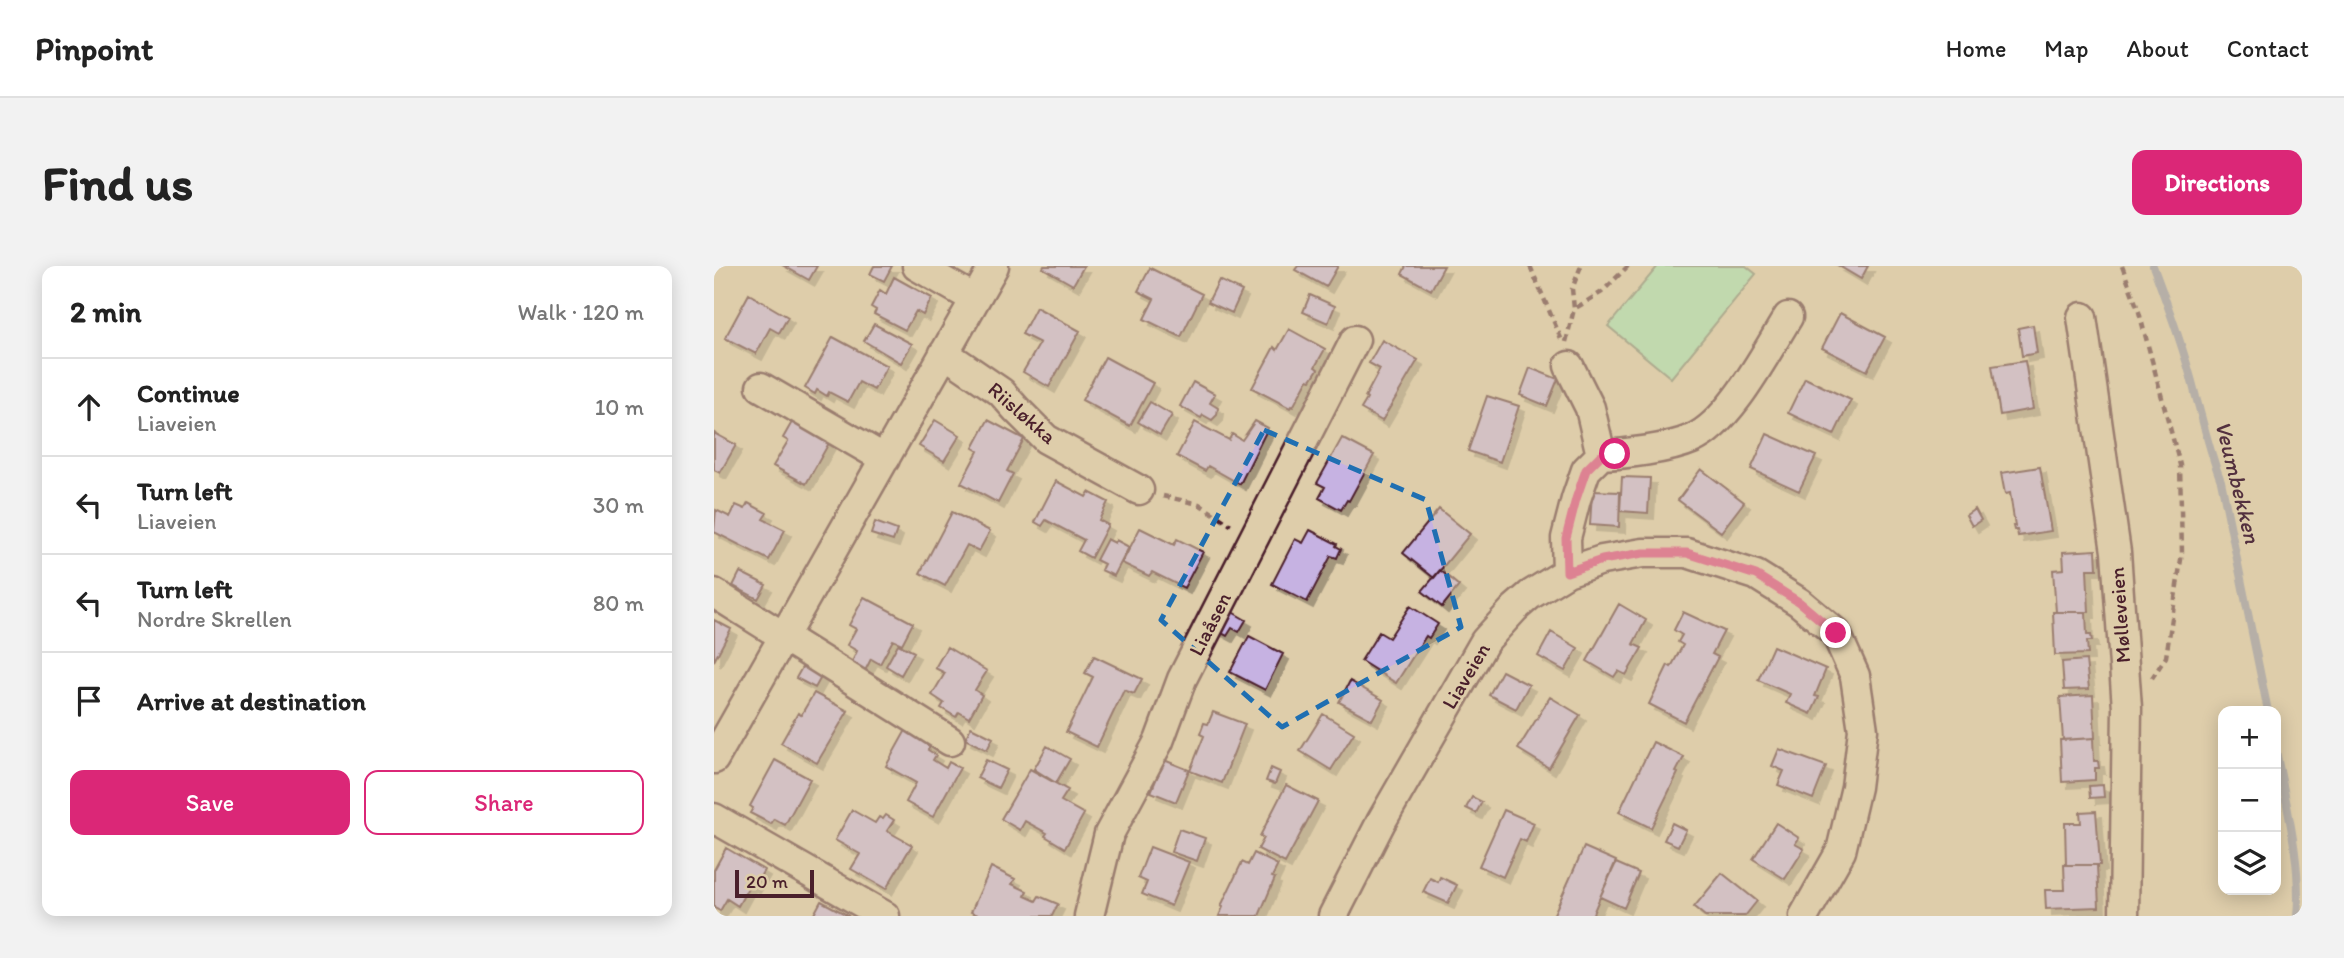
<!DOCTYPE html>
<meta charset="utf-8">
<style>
:root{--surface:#fff;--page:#f2f2f2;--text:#222;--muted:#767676;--line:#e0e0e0;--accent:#db2777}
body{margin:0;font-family:Itim,sans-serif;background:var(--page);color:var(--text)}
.controls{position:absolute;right:21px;bottom:21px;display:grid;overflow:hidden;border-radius:14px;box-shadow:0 4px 18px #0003}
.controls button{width:63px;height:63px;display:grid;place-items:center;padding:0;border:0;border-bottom:2px solid var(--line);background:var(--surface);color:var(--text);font:35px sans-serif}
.scale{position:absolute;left:21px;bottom:18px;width:79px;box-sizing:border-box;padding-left:7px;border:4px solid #4a1f2b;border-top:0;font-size:19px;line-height:24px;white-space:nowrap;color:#4a1f2b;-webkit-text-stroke:5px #decdaa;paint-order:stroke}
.stop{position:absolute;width:21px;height:21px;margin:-16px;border:5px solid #db2777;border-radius:50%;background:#fff}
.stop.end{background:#db2777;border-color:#fff;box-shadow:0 2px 7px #0008}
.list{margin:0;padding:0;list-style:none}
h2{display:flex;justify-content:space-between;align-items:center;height:91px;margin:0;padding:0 28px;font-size:30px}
h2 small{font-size:23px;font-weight:400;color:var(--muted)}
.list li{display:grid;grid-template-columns:46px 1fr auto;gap:21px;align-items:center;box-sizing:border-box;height:98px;padding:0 28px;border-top:2px solid var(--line)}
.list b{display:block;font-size:26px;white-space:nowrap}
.list p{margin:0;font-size:23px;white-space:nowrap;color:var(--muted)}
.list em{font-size:23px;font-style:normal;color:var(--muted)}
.actions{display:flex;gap:14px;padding:21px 28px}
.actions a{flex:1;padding:16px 0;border:2px solid var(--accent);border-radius:14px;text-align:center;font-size:24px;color:var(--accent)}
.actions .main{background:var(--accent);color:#fff}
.icon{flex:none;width:38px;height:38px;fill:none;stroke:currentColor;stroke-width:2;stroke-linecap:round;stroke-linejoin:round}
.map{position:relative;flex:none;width:1588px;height:650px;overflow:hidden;border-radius:14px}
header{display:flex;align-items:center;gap:42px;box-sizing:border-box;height:98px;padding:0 35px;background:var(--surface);border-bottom:2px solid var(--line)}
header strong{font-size:33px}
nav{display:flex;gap:38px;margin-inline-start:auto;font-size:24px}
.intro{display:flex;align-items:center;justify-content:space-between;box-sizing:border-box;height:168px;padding:0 42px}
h1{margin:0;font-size:49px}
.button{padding:18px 32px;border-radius:14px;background:var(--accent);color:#fff;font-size:24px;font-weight:700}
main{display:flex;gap:42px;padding:0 42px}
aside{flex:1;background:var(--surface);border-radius:14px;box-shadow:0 4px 18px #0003}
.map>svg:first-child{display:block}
.green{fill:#9ee6b4;stroke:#748270;stroke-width:2}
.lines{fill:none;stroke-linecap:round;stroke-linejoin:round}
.stream{stroke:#858aa5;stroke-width:8}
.building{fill:#c6b2e2;stroke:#4a1f2b;stroke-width:2;filter:url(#shadow)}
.minor-casing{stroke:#4a1f2b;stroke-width:33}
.path{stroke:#4a1f2b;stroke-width:4.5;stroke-dasharray:7 5;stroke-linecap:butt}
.minor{stroke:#decdaa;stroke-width:28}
.route{stroke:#db2777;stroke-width:9}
.marked{fill:none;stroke:#1f6fb2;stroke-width:5;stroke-dasharray:14 9;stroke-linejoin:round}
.labels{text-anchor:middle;stroke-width:5;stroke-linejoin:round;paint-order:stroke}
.street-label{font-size:21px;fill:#4a1f2b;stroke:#decdaa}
.water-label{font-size:23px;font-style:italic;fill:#54313f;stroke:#decdaa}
</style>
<header>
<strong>Pinpoint</strong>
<nav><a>Home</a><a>Map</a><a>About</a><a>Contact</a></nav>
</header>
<div class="intro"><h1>Find us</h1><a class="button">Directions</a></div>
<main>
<aside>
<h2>2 min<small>Walk · 120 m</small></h2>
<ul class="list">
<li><svg class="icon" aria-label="ahead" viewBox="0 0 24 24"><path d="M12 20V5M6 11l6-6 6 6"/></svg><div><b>Continue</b><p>Liaveien</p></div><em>10 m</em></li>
<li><svg class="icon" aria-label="left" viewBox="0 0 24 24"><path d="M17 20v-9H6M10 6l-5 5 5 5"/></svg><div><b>Turn left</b><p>Liaveien</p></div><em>30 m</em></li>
<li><svg class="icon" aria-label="left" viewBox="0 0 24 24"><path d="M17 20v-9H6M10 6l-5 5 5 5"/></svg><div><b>Turn left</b><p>Nordre Skrellen</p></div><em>80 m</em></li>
<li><svg class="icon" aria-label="arrive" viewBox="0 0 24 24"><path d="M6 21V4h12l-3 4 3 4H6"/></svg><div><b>Arrive at destination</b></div></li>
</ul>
<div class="actions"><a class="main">Save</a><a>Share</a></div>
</aside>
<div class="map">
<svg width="1588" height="650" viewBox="0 0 1588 650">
<defs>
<filter id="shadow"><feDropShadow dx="6" dy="6" stdDeviation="0" flood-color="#0004"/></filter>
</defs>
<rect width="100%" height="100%" fill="#decdaa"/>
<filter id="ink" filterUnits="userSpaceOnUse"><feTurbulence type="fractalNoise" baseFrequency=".0143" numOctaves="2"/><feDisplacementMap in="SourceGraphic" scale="14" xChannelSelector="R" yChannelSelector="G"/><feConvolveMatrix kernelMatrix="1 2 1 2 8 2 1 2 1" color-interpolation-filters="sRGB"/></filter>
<g filter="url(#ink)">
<!-- green -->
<path class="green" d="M944,0H1032L1042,8L957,112L894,60Z"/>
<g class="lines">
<!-- stream -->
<path class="stream" d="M1439,0C1455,43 1471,86 1482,131C1490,159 1496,187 1507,215L1554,445
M1562,485C1572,537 1588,597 1583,650"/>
</g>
<!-- building -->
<path class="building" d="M70,0H103L95,14Z
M160,0H178L170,15L156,8Z
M330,0H370L359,19L329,2Z
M584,0H624L612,21L581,4Z
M692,0H730L717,24L688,8Z
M1125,0H1154L1147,13Z
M436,2L488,28L467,71L430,53L440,33L424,25Z
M180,11L218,32L209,49L202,45L191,64L160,48L162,44L157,41L166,24L172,28Z
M505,14L528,25L518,47L494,36Z
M35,28L74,51L65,67L56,62L42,88L11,72Z
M596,29L621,40L614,57L589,46Z
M322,41L366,65L335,121L309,106L326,77L308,68Z
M1126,47L1171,71L1153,105L1108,82Z
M160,58L198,78L187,97L150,75Z
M1319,59L1323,87L1308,90L1304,62Z
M575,63L611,83L601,101L604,103L597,114L594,113L579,141L577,140L576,142L538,122L560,81L563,84Z
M119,71L173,100L160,124L145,116L134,136L115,126L113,130L103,124L101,128L91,122Z
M668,74L704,94L668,155L647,143L653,133L651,131L666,103L655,97Z
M391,91L439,117L416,160L368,134Z
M1311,95L1319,143L1286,149L1278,100Z
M816,102L844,113L833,140L806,129Z
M1091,112L1137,134L1120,169L1074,147Z
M479,116L501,128L496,137L504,142L503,149L498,154L489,149L487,152L466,140Z
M773,130L805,140L786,196L754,185Z
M436,136L458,149L446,169L424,156Z
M221,154L246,169L230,195L205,180Z
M274,154L310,173L293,205L299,208L284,237L247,217L264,185L259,182Z
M541,155L554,162L526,218L494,200L491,205L463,190L481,156L515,174L518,168L528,174Z
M78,156L115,177L92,218L59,200L74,175L69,172Z
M0,167L22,179L6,207L0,204Z
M1053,168L1102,190L1085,225L1037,203Z
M628,172L660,189L635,235L633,234L627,244L605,232L611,221L603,217Z
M1326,201L1337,265L1304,270L1303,264H1300L1299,260H1301L1296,227L1291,228L1287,207Z
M987,203L1030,236L1007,266L964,234Z
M908,211L936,212L934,247L906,245Z
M342,215L372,231L375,226L394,236L385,254L394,259L377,292L364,285L370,274L332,254L328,260L321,256Z
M878,225L906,226L905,261L876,259Z
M34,237L53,247L49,253L71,264L55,294L0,266L2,244L16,251L22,239L31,243Z
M725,243L756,268L720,312L689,287Z
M1261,243L1267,254L1258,260L1252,249Z
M238,246L276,265L265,285L253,279L231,320L206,307Z
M161,256L183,264L179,275L157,268Z
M426,262L460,279L463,273L489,286L470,322L438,306L435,310L408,297Z
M596,264L623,278L622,280L627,283L623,292L617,290L593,336L558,318L581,273L589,277Z
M393,273L401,277L402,274L415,281L400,310L387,304L390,298L382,294Z
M1382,284L1383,303H1373L1375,346H1342L1339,304L1350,303L1349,286Z
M726,304L745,320L728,341L708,325Z
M26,306L52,319L44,333L19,320Z
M150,331L199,357L188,378L179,374L166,398L157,393L151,405L137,398L143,385L133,379L142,363L135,359Z
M905,338L932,354L919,378L928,382L912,409L904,405L900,411L873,395Z
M696,340L724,358L715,372L712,370L682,417L647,395L665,366L675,372Z
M513,343L532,354L525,366L518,362L513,370L502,364Z
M969,346L1010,365L998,388L1004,391L970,456L935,438L954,399L957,401L969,379L964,376L968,369L960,364Z
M1339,346H1372L1373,369H1377L1378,375H1373L1374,388L1341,389Z
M0,354L17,363L0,395Z
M837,366L864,382L851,405L824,390Z
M535,370L569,388L551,424L516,406Z
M184,378L200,386L187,409L172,400Z
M1059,380L1112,403L1101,430L1105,431L1097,448L1072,437L1076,428L1044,414Z
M233,381L273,405L261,424L268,429L255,452L245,446L242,451L227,442L230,437L218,429L231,407L221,402Z
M380,390L428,413L420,428L410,424L383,481L352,466L379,411L371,407Z
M1372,394L1375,423L1350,424L1348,396Z
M91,396L110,406L101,422L82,412Z
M788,405L815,419L802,443L775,429Z
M636,415L669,434L658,454L625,436Z
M100,427L134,445L103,497L67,477L84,447L87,449Z
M1379,429L1381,472L1349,474L1346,431Z
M836,431L866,449L835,502L804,483Z
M499,446L531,458L508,517L476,505L490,470L486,468L490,457L494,458Z
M609,448L640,467L617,504L586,485Z
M257,461L279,472L273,484L251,473Z
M192,464L217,478L214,484L222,489L219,494L232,502L235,496L246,502L219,551L192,536L202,517L172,500Z
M1379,472L1380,495H1384L1385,502H1381V514L1348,516L1346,474Z
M939,476L970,491L962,506L964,507L937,562L905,546Z
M333,480L356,493L342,517L320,503Z
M1065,483L1112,500L1099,533L1064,519L1070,505L1058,500Z
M61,494L96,513L71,559L60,553L57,558L36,547L39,542L36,540Z
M272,494L293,504L284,522L263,512Z
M450,494L475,504L462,536L437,526Z
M557,502L566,506L561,518L552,515Z
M316,503L354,524L347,535L370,548L351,582L331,570L333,567L311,555L306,564L287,553Z
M572,519L604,535L571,597L544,583L550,572L546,570Z
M1389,519L1390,531L1376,532L1375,520Z
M758,531L768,536L762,547L752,542Z
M138,544L161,557L165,551L169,553L172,549L180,554L173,565L198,579L172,623L137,603L146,588L121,574Z
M790,544L820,557L812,576L806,573L789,611L765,600Z
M1382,545L1386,599H1352L1351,557H1367L1366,546Z
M958,557L972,564L964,580L950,574Z
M1062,557L1085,572L1081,578L1090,583L1071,613L1039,593Z
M465,563L491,572L483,595L457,586Z
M436,581L475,596L457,640L428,628L433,616L424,612Z
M870,581L902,595L886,631L878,650H839Z
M12,582L50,604L40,621L36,618L24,640L13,633L6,645L0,642V604Z
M540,587L564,599L558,611L561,612L545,650H505L509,641L507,640L528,596L534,599Z
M902,597L925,607L910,642L886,631Z
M1350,599H1383L1385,641L1332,643L1331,624H1351Z
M277,601L301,613L298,618L313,625L311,630L322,635L325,630L344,638L338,650H266L257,646Z
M1008,607L1043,635L1031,650H991L980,641Z
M726,611L743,619L734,637L709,626L716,612L724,616Z
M107,635L135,650H99Z"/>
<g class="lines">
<!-- minor casing -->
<g class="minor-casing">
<path id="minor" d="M203,0L261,33
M1368,51L1402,286L1413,442L1410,650
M230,87L287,126L302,143L332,173L425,224
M47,121L171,193
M887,189C911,188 955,183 978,173C1016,157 1052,86 1074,51
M853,306L852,272L862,233L872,204L887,189L876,142L855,100
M0,327L236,475
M0,493L280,0
M0,552L171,650
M375,650L395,568L445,475L468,413L641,74
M619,650L667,556L771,375L801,342L816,329L853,306L888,294L929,287H973L1042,309L1085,336L1122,367L1141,410L1149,464L1142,521L1127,585L1090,650"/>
</g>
<!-- path -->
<path class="path" d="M816,0L849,77
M867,0L858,23L860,43L888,26L914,0
M1408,0L1425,46L1466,199L1468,287L1452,391L1438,412
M852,76L860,43
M449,230L485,238L517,259"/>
<!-- minor -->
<use href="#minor" class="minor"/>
</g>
</g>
<g class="lines" filter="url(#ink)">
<!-- route -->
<path class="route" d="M901,188L887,189L872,204L862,233L852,272L853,306L888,294L929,287H973L1042,309L1085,336L1122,367"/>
</g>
<!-- marked area -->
<path d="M0 0H1588V650H0ZM550,164L712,234L747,361L568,461L447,354Z" fill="#decdaa" fill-opacity=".55" fill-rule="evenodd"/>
<path class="marked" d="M550,164L712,234L747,361L568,461L447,354Z"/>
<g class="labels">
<!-- street labels -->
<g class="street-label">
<text transform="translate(308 147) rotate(41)" y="7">Riisløkka</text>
<text transform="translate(1406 349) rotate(-94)" y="7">Mølleveien</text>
<text transform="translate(496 358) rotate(-63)" y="7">Liaåsen</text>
<text transform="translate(752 410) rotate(-59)" y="7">Liaveien</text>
</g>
<!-- water labels -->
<g class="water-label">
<text transform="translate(1524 216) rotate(76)" y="8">Veumbekken</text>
</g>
</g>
</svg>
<div class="controls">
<button>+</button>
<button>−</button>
<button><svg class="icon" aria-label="layers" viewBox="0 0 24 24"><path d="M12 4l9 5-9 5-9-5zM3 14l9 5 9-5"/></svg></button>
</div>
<div class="scale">20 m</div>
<div class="stop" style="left:901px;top:188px"></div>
<div class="stop end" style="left:1122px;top:367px"></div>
</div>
</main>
